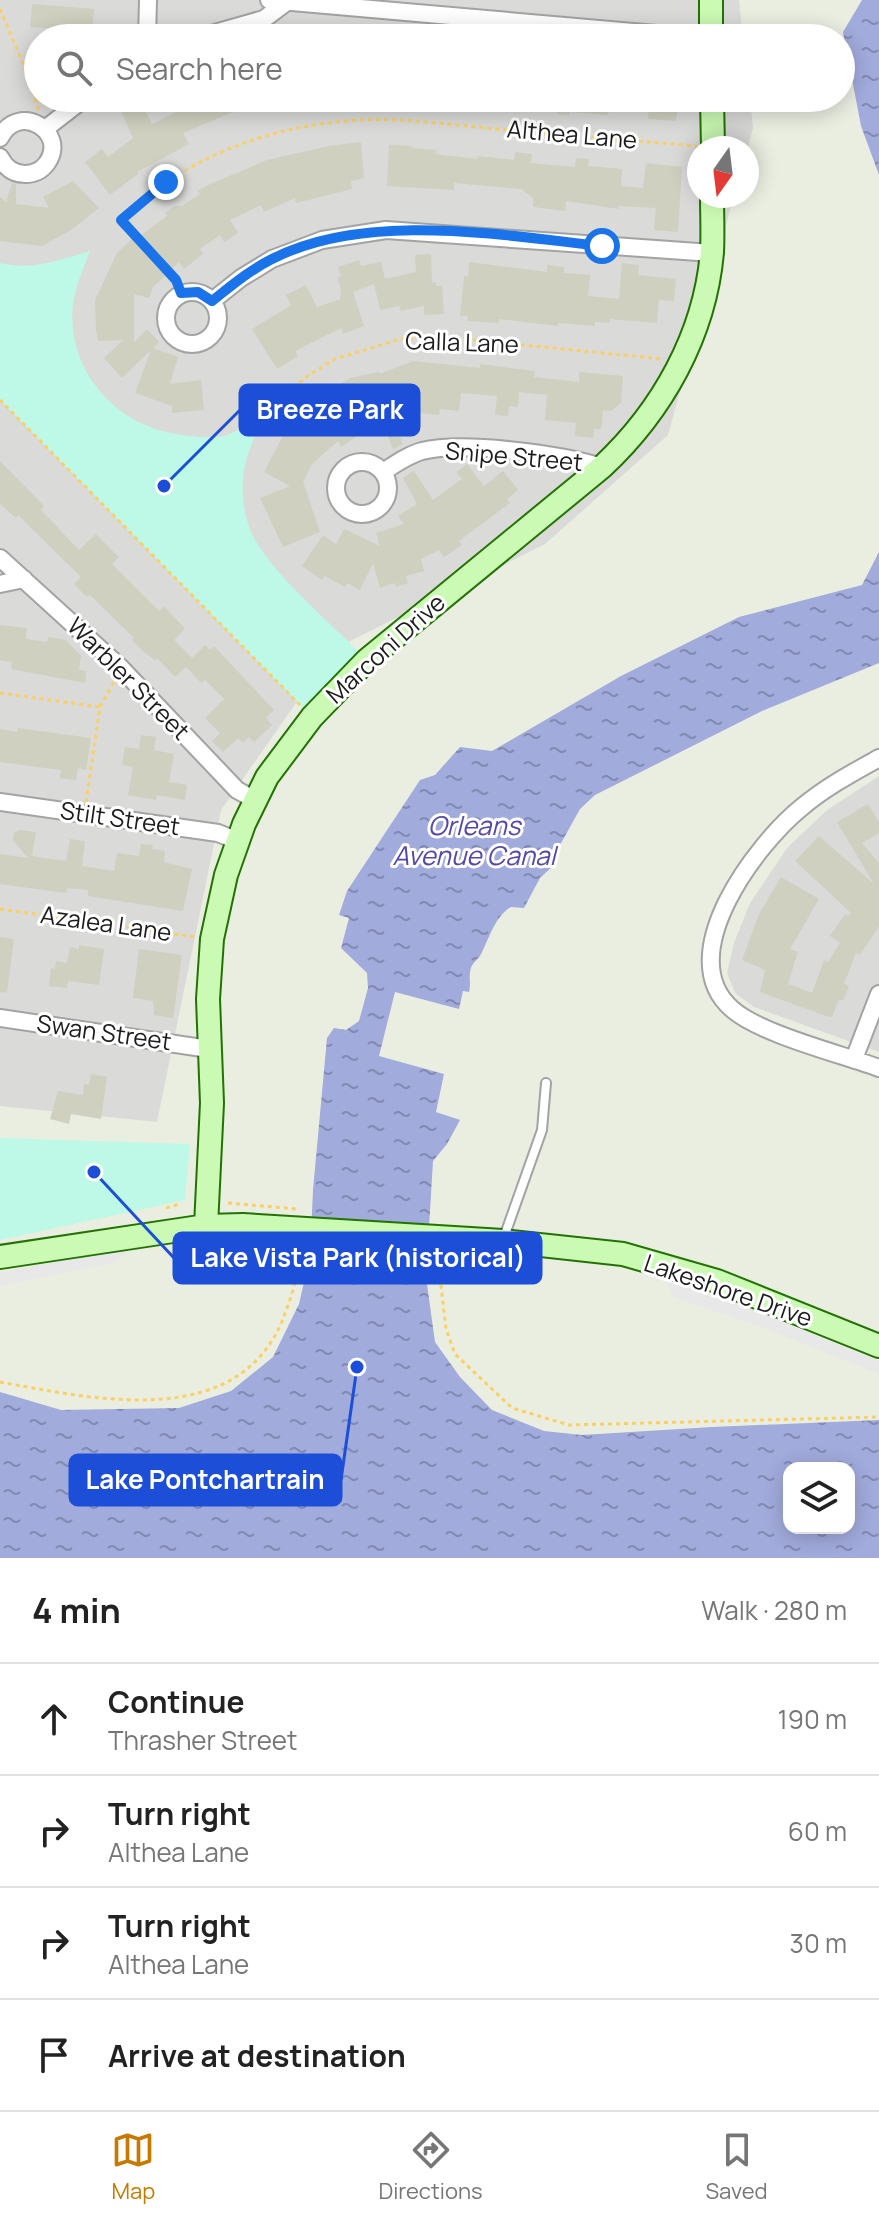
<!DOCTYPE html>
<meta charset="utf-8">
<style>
:root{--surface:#fff;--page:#f2f2f2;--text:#222;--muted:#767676;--line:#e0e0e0;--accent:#c87a00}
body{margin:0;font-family:Manrope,sans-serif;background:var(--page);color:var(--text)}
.controls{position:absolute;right:24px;bottom:24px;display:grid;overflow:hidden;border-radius:16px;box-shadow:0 4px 20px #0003}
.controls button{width:72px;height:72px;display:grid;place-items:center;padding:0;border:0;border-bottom:2px solid var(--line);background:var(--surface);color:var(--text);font:40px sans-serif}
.compass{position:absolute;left:687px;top:136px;width:72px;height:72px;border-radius:50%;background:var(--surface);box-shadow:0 4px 20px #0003;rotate:194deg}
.stop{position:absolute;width:24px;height:24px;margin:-18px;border:6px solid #1a73e8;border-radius:50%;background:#fff}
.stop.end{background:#1a73e8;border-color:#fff;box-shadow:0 2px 8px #0008}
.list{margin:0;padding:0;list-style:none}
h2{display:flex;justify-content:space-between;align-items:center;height:104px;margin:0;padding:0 32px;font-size:34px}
h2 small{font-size:26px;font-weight:400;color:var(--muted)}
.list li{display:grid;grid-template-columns:52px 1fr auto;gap:24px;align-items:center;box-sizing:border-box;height:112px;padding:0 32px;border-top:2px solid var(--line)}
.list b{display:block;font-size:30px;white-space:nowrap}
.list p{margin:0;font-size:26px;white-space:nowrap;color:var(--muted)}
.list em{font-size:26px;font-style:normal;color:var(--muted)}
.icon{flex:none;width:44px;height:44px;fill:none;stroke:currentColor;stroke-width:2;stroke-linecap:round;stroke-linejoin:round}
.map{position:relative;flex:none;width:879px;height:1558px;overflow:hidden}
.search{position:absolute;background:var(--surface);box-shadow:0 4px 20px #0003;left:24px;right:24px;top:24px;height:88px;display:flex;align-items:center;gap:20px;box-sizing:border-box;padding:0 28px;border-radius:44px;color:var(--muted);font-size:30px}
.sheet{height:552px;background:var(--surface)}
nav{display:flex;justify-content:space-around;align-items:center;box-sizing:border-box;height:112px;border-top:2px solid var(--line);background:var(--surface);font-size:22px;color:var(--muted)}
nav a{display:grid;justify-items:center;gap:4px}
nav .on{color:var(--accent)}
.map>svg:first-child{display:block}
.residential{fill:#dadad9}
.park{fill:#bdf9e6}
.parking{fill:#e8e8e8}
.water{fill:url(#water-ripples);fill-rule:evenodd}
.building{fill:#cfd0bf}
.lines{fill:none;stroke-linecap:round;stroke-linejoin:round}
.lane-casing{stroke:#a3a3a3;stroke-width:12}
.street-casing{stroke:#a3a3a3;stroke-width:20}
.secondary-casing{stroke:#237204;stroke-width:26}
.path{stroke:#fad066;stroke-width:3;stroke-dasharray:4 4;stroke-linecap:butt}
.lane{stroke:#fff;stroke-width:8}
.street{stroke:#fff;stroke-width:16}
.secondary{stroke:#cbfab4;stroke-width:22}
.route{stroke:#1a73e8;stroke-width:10}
.labels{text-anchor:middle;stroke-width:6;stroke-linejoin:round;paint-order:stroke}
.street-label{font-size:24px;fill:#1c1c1c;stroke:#fff}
.water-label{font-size:26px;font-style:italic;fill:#5349ac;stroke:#fff}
.leader{fill:none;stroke:#1d4ed8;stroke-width:3}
.callout-dot{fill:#1d4ed8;stroke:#fff;stroke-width:3}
.callout{fill:#1d4ed8;stroke:#1d4ed8;stroke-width:3}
.callout-label{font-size:26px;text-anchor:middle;font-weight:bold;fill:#fff}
</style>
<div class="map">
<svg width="879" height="1558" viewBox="0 0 879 1558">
<defs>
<pattern id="water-ripples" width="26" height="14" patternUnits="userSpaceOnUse" patternTransform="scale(2)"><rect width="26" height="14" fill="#a1abdc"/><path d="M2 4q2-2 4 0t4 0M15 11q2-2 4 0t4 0" fill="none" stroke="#828ab2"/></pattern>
</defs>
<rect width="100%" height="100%" fill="#eaeee1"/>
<!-- residential -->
<path class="residential" d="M0,0H739L743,38H38V98H750L753,128L747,150L699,148V196H734L668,435L545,544L334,649L221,810L157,1122L0,1106Z
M879,776V1052L754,1007L735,993L727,973L734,943L750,903L787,848L827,810Z"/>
<!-- park -->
<path class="park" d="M90,251C83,269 76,285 73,304C66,367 112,422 172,433C187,436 212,440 227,435C240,430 253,421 265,414C256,434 245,455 243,478C241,496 245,522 254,538C276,578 334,626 367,660L312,717L0,400V263C32,271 59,260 90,251Z
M0,1138L190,1144L185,1200L0,1240Z"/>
<!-- parking -->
<path class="parking" d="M133,1246L113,1263L0,1286V1273Z
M666,1281L742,1306L879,1361V1374L767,1329L673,1297Z"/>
<!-- water -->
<path class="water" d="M862,0H879V175L861,126L843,32Z
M879,552V663L762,711L595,795L580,809L560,845L553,866L540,878L524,908L511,907C494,917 489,940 480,956C476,961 471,964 470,972C469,980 471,984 469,992L463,991L459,1009L395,992L379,1056L444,1074L436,1112L460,1120L447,1144L433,1161L426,1277L435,1342L460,1377L492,1410L544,1431L582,1435L712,1427L879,1420V1558H0V1392L61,1410L179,1408L231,1391L273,1357L299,1304L310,1256L313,1190L327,1038L334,1028L346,1030L359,1021L368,988L367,973L341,948L349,918L339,915L347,891L420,780L435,775L460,747L492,751L621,676L739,617L862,585ZM789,1468H849V1528H789Z"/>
<!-- building -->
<path class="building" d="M32,4L94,9L92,31L30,27Z
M174,98H241L245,107L183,133L189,144L137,172L138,174L110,195L85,162L102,149L108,157L133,138L121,111L140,101L152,124L180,110Z
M520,98H609L608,115L569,112V115L558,114L554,109L520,106Z
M650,98H680L676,121L648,119Z
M361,142L364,178L351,181L352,189L296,203L295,198L264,212L261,205L230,220L238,233L224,242L220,235L200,249L203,254L184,269L179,262L153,287L149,298L134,294V342L147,329L159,342L153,348L178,357L170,384L201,380L204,410L172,413V406L135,393L151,350L122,378L104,358L123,340L98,341L96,329L95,300L117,253L134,237L136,239L167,216L165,213L175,206H182L200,194L198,191L210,184L267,160L329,146Z
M389,145L412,146V148L436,150L435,154L477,159V156L514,160L515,152L532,154L531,163L575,167L576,158L589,159L588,166L622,169L621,186L643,188L646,163L682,167L678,232L654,230L656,208L619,206V209L566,201L565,211L533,207V198L521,189L454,183V190L387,186Z
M73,181L99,208L71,230L42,246L0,241V197L6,202L12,183L16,184V204L49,208L43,197Z
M431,254L432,283L436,282V286H442L444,314L424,315V306L401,311L399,306L380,310L374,284L353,292L364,326L343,334L341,328L295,351L298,356L277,369L252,329L291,305L286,295L306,285L317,307L340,299L341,289L337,277L341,276L338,267L359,260L361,266L381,262L385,279L416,272L415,255Z
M469,262L547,272V265L564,267V273L590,275L588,296L619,299L622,263L639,265L638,275L676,279L674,301L659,300L657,323L610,319L609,323L595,322V326L558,323V326L499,319V323L467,321L468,316H460L464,276L468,277Z
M413,361L480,368V364L495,366L535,371L534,377L579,382V372L623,376L621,403L611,411L603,410L602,426L600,429H594L593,438L575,436L576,423L545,420L547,395L519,392L518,407L509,406L508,416L495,415L497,396L461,393L459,411L440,409L439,415L418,413L419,400L388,410L403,444L393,449L381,420L341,447L338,441L312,464L303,482L320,532L283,547L260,498L290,486L264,472L285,432L306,414L303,409L350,378L379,372L380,374Z
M0,461L44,506L41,510L79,550L96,534L119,557L112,564L159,611L164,606L185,629L174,640L192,658L205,645L210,650L214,646L274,710L266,718L272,725L254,742L249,737L243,743L238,738L223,752L212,741L220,733L205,718L224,699L205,680L201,683L186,667L175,677L157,658L155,660L145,653L132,640L134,638L90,595L87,597L74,584L81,577L18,515L16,518L0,504Z
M467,464L484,486L503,471L518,490L507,499L510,503L459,541L462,545L444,557L439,550L421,559L424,571L406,576L408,583L396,587L395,583L380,588L373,563L360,590L347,583L345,587L325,576L322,580L302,566L323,535L336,544L344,529L380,546L376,533L404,524L398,516L417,504L403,478L414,471L433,500L462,479L456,472Z
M0,625L27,628L26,639L47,642L48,637L66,640L81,656L79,670L86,671L85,683L11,669L12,662L0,660Z
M18,728L91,738L86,770L78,768L76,780L60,778L61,770L0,762V729L17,732Z
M141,735L156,737L154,750L174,754L169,782L187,785L185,800L157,795L156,800L128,795L133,767L122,765L125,747L139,749Z
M868,804L879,822V833L862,843L879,863V926L860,955L856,953L844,984L849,986L843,1001L839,999L832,1017L826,1016L760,992L765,970L742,960L759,914L781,877L819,899L790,949L798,952L788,984L812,993L824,960L828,962L840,943L830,936L845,914L848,916L851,913L795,861L819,836L874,884L837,822Z
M19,830L36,832L32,856L66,861L70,839L85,841L82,866L114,871L117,853L139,856L141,844L153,845L152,849L165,851L164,862L192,869L183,911L88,896V890L67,888L66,893L0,884V854L28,858L13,840L14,833Z
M0,937L14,939L7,993L0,992Z
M79,945L104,949L99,985L68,981L67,988L49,986L51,968L55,969L56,961L67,963L70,947L79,949Z
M139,949L182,955L173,1018L154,1015L153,1001L133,998Z
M91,1074L107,1077L101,1119L71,1114L69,1124L50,1119L58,1091L83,1095L84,1084L89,1085Z"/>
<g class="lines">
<!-- lane casing -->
<g class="lane-casing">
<path id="lane" d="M503,1240L542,1130L546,1083"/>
</g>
<!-- street casing -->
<g class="street-casing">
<path id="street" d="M269,0L702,38
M147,38L148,0
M197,38L264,19L288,1L286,0
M45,129L85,98
M0,138C18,101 69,132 47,163C42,170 34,174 25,174C13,174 5,167 0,157
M166 318a26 26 0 1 1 52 0a26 26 0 1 1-52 0Z
M212,301L241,278L272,259L322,240L386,230L712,253
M336 488a26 26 0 1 1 52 0a26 26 0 1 1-52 0Z
M383,472C395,464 408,455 422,451C463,441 561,454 602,467
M0,558L121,668L237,790L255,800
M0,584L24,579
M879,758C852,773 826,787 802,807C756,844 671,956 732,1009C760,1034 841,1054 879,1068
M0,802L218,833L238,841
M0,1018L209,1049
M854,1059L879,994"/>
</g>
<!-- secondary casing -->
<g class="secondary-casing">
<path id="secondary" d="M711,0V38
M712,98L713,148
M206,1226L212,1103L208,999L212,939L226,875L244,824L267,777L312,717L367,660L602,467C662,411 705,335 712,252C713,233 712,214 712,196
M0,1257L206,1226L243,1225L503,1241L623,1254L717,1281L879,1346"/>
</g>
<!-- path -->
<path class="path" d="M0,9L24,66L39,111
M181,293L176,280L121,220C191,148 301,115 400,120C436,122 473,127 509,130C572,135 634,141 697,146
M0,400L300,705
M263,414L306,377L335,359L404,338L464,339L662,359
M0,693L100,707
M86,802L100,707L114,682
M0,909L196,937
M228,1203L297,1209
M166,1208L180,1204
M444,1261L441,1285L446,1329L455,1354L512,1408L569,1425L879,1417
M0,1382C94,1399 237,1432 283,1319C291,1297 302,1271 293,1248"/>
<!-- lane -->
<use href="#lane" class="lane"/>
<!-- street -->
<use href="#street" class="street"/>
<!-- secondary -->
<use href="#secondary" class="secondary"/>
</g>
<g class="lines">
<!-- route -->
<path class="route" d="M166,182L121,220L176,280L181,293L198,292L212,301C231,286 250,270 272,259C366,211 500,235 602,246"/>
</g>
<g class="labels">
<!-- street labels -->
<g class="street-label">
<text transform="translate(572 135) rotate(5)" y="8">Althea Lane</text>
<text transform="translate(462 343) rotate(2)" y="8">Calla Lane</text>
<text transform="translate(514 457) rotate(5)" y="8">Snipe Street</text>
<text transform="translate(386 649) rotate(-42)" y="8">Marconi Drive</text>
<text transform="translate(128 679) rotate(45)" y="8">Warbler Street</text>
<text transform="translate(120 819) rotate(8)" y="8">Stilt Street</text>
<text transform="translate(106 924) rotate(8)" y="8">Azalea Lane</text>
<text transform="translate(104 1033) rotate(8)" y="8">Swan Street</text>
<text transform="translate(728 1291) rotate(19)" y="8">Lakeshore Drive</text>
</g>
<!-- water labels -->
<g class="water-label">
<text x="474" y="835">Orleans<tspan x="474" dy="30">Avenue Canal</tspan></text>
</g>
</g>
<!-- callouts -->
<path class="leader" d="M164 486L240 410M94 1172L174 1258M357 1367L341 1480"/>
<g class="callout-dot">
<circle cx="164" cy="486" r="8"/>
<circle cx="94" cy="1172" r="8"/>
<circle cx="357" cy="1367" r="8"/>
</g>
<g class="callout">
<rect x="240" y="385" width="179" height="50" rx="8"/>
<rect x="174" y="1233" width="367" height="50" rx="8"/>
<rect x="70" y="1455" width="271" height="50" rx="8"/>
</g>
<g class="callout-label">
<text x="330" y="419">Breeze Park</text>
<text x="358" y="1267">Lake Vista Park (historical)</text>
<text x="205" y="1489">Lake Pontchartrain</text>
</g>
</svg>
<div class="controls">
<button><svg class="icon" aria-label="layers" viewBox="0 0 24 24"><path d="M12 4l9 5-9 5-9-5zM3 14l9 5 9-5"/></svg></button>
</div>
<svg class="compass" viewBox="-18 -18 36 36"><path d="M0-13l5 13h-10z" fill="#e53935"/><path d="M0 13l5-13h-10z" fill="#767676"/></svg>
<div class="stop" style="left:602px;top:246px"></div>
<div class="stop end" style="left:166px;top:182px"></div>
<div class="search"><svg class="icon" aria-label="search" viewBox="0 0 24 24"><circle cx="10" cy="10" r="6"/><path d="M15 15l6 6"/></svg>Search here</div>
</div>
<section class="sheet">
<h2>4 min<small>Walk · 280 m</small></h2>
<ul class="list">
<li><svg class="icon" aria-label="ahead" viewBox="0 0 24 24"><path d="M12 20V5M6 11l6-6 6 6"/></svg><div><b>Continue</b><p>Thrasher Street</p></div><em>190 m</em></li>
<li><svg class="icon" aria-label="right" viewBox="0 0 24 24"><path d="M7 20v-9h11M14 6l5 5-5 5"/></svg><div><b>Turn right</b><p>Althea Lane</p></div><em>60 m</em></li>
<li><svg class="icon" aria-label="right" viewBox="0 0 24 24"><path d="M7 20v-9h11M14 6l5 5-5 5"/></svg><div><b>Turn right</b><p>Althea Lane</p></div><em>30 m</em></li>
<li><svg class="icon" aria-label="arrive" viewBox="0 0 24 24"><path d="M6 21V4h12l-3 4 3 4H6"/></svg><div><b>Arrive at destination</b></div></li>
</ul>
</section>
<nav>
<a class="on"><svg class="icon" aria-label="map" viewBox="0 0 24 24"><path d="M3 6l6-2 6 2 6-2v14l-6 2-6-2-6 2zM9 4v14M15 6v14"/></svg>Map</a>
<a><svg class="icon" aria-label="directions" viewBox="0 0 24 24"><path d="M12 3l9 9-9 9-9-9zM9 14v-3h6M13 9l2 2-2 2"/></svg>Directions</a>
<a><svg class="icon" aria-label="saved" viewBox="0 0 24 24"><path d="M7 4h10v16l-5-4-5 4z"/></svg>Saved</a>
</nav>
